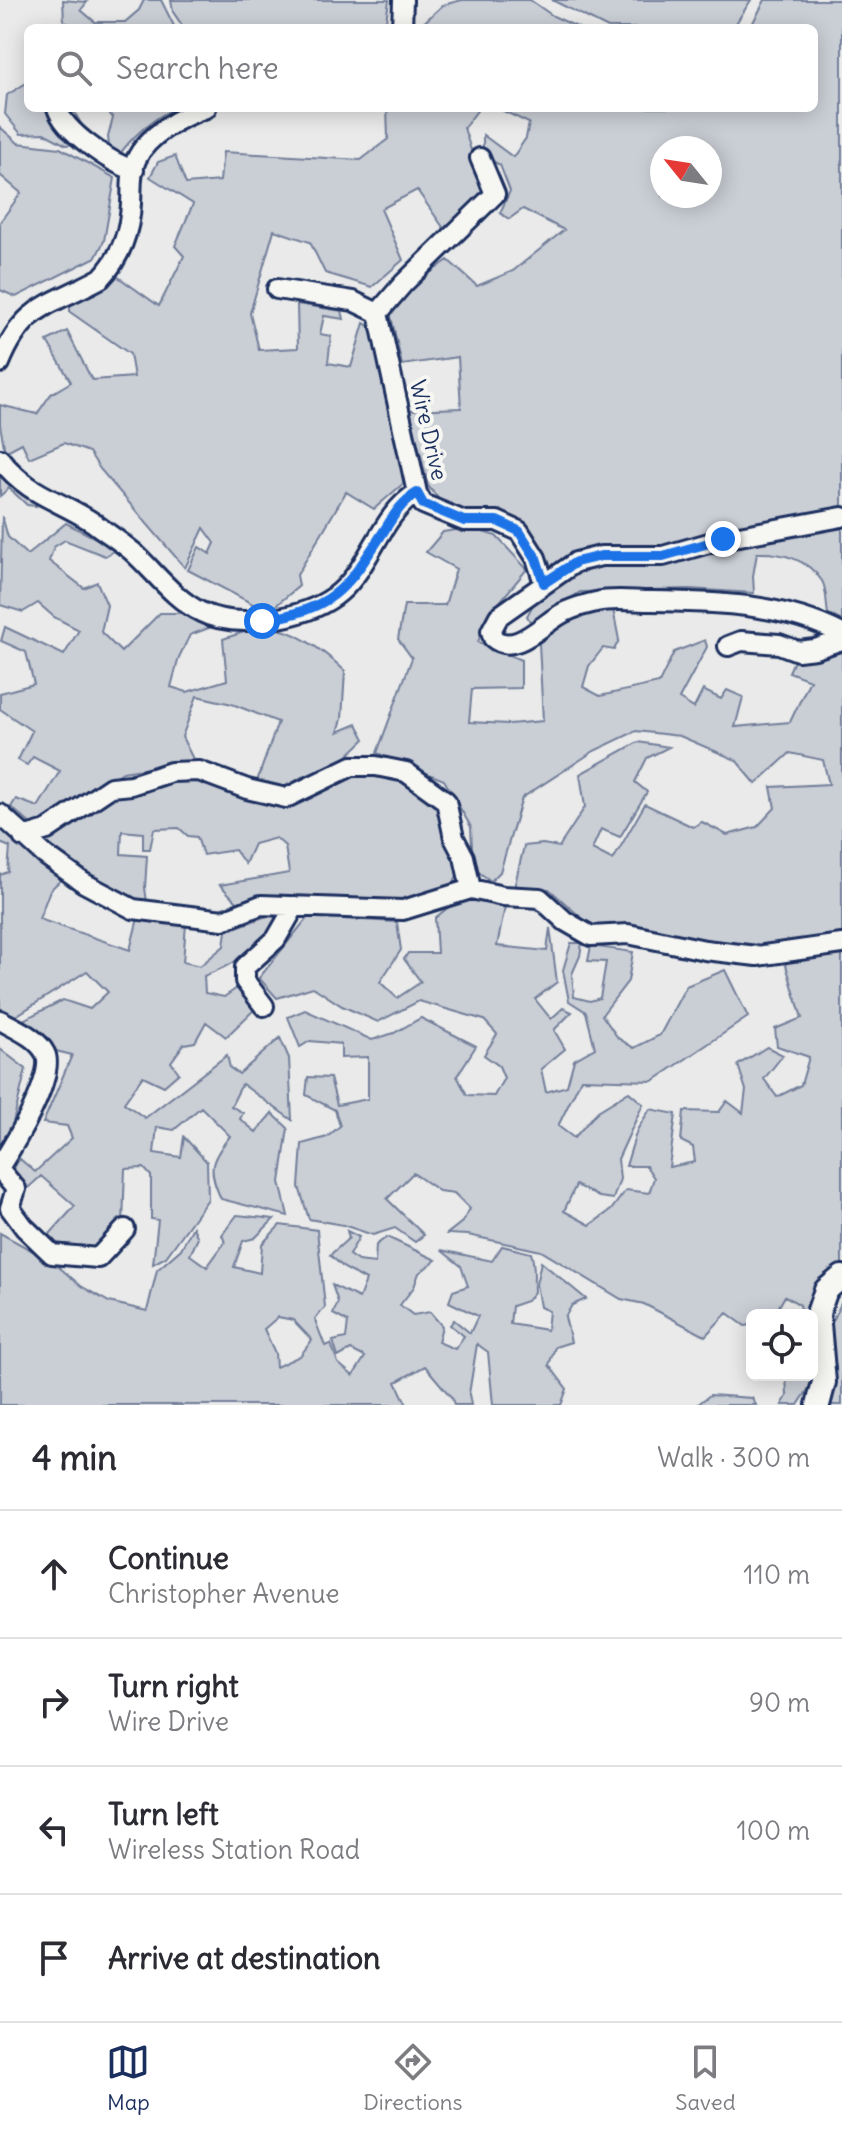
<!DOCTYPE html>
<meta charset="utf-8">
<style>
:root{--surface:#fff;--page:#f7f7f7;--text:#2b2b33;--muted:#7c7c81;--line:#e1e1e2;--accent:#1b2f5e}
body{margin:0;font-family:Delius,sans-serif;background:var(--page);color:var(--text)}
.controls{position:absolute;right:24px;bottom:24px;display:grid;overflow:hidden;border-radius:12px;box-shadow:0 4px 20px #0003}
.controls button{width:72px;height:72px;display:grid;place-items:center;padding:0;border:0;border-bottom:2px solid var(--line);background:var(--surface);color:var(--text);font:40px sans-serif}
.compass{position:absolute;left:650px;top:136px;width:72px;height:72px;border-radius:50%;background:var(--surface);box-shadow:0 4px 20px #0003;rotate:300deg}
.stop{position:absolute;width:24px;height:24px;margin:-18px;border:6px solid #1a73e8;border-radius:50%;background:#fff}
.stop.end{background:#1a73e8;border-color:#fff;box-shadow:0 2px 8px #0008}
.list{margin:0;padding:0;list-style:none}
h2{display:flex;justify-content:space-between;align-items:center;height:104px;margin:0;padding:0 32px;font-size:34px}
h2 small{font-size:26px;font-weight:400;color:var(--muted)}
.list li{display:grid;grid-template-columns:52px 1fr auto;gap:24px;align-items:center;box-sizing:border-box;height:128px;padding:0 32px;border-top:2px solid var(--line)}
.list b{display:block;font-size:30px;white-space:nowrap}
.list p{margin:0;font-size:26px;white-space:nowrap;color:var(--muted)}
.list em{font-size:26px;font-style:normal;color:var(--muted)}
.icon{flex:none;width:44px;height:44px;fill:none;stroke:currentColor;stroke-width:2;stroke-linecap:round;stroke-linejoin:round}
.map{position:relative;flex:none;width:842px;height:1405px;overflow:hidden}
.search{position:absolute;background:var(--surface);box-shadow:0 4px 20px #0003;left:24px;right:24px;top:24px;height:88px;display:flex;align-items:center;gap:20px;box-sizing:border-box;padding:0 28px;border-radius:12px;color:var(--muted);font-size:30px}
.sheet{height:616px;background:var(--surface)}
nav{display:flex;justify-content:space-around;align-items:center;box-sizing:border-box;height:112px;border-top:2px solid var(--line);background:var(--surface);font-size:22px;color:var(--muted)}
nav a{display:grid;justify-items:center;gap:4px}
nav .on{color:var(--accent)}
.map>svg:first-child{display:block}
.green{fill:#caced5;stroke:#727e9a;stroke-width:2;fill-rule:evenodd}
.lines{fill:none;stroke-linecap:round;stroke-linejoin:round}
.minor-casing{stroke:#1b2f5e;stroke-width:24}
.major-casing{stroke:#1b2f5e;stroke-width:28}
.minor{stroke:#f6f6f2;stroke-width:18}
.major{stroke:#f6f6f2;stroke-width:22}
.route{stroke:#1a73e8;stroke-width:10}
.labels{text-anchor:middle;stroke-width:8;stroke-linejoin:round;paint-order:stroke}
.street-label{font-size:22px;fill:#1b2f5e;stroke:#f6f6f2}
</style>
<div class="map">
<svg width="842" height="1405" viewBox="0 0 842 1405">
<rect width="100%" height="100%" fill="#e9eae9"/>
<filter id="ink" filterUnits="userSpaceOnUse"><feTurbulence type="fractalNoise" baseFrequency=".0125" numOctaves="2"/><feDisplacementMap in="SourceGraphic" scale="16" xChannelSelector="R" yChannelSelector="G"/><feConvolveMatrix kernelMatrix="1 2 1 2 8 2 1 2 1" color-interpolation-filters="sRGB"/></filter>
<g filter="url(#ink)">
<!-- green -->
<path class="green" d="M63,0L87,2L81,10L95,22H125L139,10L144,0H161L175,28H80L64,22Z
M171,0H389L385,28H184L173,12Z
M462,0H530L553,16L579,28H418L443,5Z
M552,0H751L733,28H608Z
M765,0H842V511L549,574L526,525L494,512L465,510L443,504L428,486L410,410L461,408L458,357L402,365L390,312L405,291L448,260L477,286L513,271L564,230L523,209L509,219L500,213L510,191L500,165L483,156V135L513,157L526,138L529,123L497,108H814V28H750ZM662,148H710V196H662Z
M28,82V108H81L75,113L96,151L86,143L66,145L44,133L21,134L5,114L7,95Z
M105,108H175C151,120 132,136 117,158L110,153L108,137L113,118Z
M387,108H479L464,128L484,191L445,230L417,190L381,209L403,260L372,287L325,273L310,242L274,230L250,313L259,350L298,348L297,304L342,311L344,319L324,316L320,334L331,336L328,363L351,367L364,323L374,329L393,435L405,482L374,509L346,492L297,575L299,586L268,612L188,570L199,547L210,554L215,543L204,528L185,568L100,469L89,452L64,443L29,458L22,443L5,452L0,425V405L37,414L51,394L71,382L47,341L67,331L92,380L134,377L130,354L70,312V302L114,274L159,306L184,256L175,246L193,204L150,177L158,162L175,156L186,184L220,181L223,152L361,160L388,139Z
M0,127L18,143L60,148L115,178L104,241L96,257L16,297L0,290V222L21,193L0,175Z
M0,464L32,497L36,506L27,505L9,488L0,496Z
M2,516L8,537L27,555L66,523L117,549L105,556L65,540L54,547L49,561L84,588L97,582L107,605L101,632L121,652L160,613H190L214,626L190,635L179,657L171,687L187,692L227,680L223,639C235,635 248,630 260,628C290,624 325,652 345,671L342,719L338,732L357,724L365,739L339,764L300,778L282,790L256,784L278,722L232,704L197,696L182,737L194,761L123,772L58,815L33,826L11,807L16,799L38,807L60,771L33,757L27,765L18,760L32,731L0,709V693L34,684L26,652L1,641L5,627L64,655L79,630L54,617L38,603L23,612L0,605Z
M842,526V621L828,614C826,604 827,589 822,581C808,559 781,552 757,553L753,576L754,593L689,589L580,592L532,625L527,616L537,597L580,570L613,563L675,560Z
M469,528L496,536L527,569L489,615L478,642L521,660V688L472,689L469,722L509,724L543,721L539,643C566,613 574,612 613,609L619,640L614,650L603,648L589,666L583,687L600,696L659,683L674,652L705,640L707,647L679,699L694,708L703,690L721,699L727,690L743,697L735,727L790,722L810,680L789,672L796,656L842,649V937L751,948L634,928L594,929L549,889L514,888L524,846L543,844L559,847L585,807L580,774L638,742L669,747L647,758L635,782L647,792L620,837L601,829L592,849L613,860L645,804L693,827L702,822L727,835L757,827L775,808L771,787L829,784L823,760L790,753L756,784L736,760L680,736L636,731L594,751L522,798L500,872L491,881L473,868L471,827L444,780L377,753L412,658L398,639L404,605H445L456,569L426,552L443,532Z
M360,774L401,781L437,805L460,869L452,888L399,904H335L266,895L240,905L220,885L289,873L285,846L276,838L254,844L245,864L235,850L203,855L197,837L188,836L179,828L154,829L150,849H143V833L122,831L121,854L147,856L145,888L147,902C107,892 74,865 43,840L107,797L158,784L196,778L282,804Z
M0,824L63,878L50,890L39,919L130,950L138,918L186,924L183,962L200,966L224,946L226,931L272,914L280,923C253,952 242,961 204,976L205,993L224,997L240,986L258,1006L226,1037L206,1022L195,1042L184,1044L171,1062L179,1073L164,1086L143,1076L124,1103L145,1118L227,1055L230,1068L239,1074L280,1038L289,1058L292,1120L242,1084L231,1106L243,1113L240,1119L256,1132L272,1113L288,1128L280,1182L288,1216L221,1199C208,1170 209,1162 230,1136L201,1107L174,1130L157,1127L154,1153L181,1157L184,1137L207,1162L208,1199L166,1257L153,1264L158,1220L151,1219V1176L144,1168L125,1169L123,1223C97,1249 96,1250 60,1247L49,1235L75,1206L41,1176L27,1189L9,1173L20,1159L35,1172L72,1138L67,1126L43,1123L72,1055L48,1049L19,1022L63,1000L90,1009L108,992L87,971L14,1017L0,1009V875L8,872L10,847L0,843Z
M473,899L505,907L497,946L547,951L550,928L557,982L535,999L551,1019L563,1008L572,1012L554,1030L565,1049L541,1069L546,1092L567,1086L574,1060L595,1048L586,1012L569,1001L563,970L571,943H582L580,956L572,974L574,997L590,1001L600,998L606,962L588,961L591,946L633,952L628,981L602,1015L618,1038L634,1048L660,1035L686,986L725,970L748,1017L653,1081L581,1079L558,1126L574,1138L598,1111L629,1092L643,1104L618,1159L620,1179L613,1199L599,1197L576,1185L564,1211L590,1225L611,1210L626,1190L649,1193L654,1178L646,1166H626L637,1130L650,1109L676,1114L669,1167L695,1162L693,1147L681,1141L684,1111L719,1112L727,1101L743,1113L746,1090L738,1065L767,1047L783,1055L764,1079L777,1097L801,1085L809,1057L777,1046L775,1029L802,1018L785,962L842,955V1267L812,1315H802L800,1305L785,1296L774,1315H752V1325L745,1326L727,1313L705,1336L644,1304L621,1299L541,1251L468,1235L447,1234L462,1222L470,1209L454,1193L439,1191L413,1173L387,1199L424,1235L415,1242L395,1228L373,1235L343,1225L309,1219L299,1187L302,1144L327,1137L340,1126L335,1110L306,1095L308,1077L330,1078L337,1105L368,1099V1057L341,1058V1044L310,1041L300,1047L288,1017L305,1010L372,1040L394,1033L421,1018L476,1046L457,1076L467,1095L494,1096L504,1078L499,1066L484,1055L497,1034L484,1020L419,1001L378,1022L342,1006L313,987L277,998L259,978L308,917L397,922L401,950L380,982L397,998L421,982L404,959L408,953H437L435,918L450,906Z
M0,1049L26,1069L7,1147L0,1153Z
M237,1215L274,1219L255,1238L243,1241L234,1267L260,1273L262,1244L280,1225L317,1230L325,1307L315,1320L325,1346L331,1344L338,1363L353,1376L365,1357L351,1350L338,1357L333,1341L346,1338L348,1322L333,1314L338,1302L332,1285L359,1298L366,1280L344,1268L330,1255L349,1238L347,1231L359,1237L349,1255L358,1261L375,1263L376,1245L387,1237L436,1260L419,1273L414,1287L400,1305L413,1315L430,1312L442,1326L438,1342L455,1349L464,1336L450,1325L454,1320L470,1333L478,1316L449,1302L453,1291L468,1286L461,1266L441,1250L492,1261L502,1246L531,1253C536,1267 533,1278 534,1292L527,1301L512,1306L510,1324L547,1330L549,1311L540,1307L536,1284L541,1262L586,1299L572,1305L565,1317L571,1342L555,1347L549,1365L567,1389L561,1405H493L488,1352L477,1344L469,1394L471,1405H454L452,1398L425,1366L396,1382L407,1405H0V1233L53,1262L81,1286L109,1302L147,1311L157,1270L181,1249L193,1227L198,1238L190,1255L207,1267L225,1242L222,1235ZM278,1317L293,1320L312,1340L300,1356L276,1367L275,1353L264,1329Z
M842,1301V1405H829L836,1368L828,1332Z
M812,1366L813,1382L798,1405H782L787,1396L786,1375H812Z
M710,1395L752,1398L756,1405H697Z"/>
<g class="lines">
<!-- minor casing -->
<g class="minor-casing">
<path id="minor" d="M402,28L403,0
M57,108C64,131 110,163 134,170
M277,289L353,301L378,313L417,493L423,504L464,521H497L519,531L536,558L544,583
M378,313L403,284L495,194L480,158
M0,363C24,304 50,306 101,278C120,258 130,231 131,203C132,189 130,174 136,160C147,135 182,116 206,108
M0,459C29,496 58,499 94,523C107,533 121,542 133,552C155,572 174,599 201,612C224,624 254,622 279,618C300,614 324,606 340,592C372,564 381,514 417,493
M842,517L723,539L663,556H601L576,562L499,616L491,631L493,638C516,658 546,619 567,611C576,607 587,604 596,602C613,598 634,601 651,601C716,602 783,603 842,634
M728,646L741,641L779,644L798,651L815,649L842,640
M0,814L45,855L84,883L133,909L223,920L261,905L403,910L471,889L503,896L540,898L565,921L591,936L628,934L705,950L757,956L842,944
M23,837L47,830L111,787L131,785L171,772L199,771L247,789L286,798L352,766H376L406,772L446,801L454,838L464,857L471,889
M264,1006L245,981V967L276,939L295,906
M0,1020C14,1028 37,1037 45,1053C57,1075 13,1146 0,1166
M0,1170L16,1189L10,1208L24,1227L52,1254L98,1258L125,1229"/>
</g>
<!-- major casing -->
<g class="major-casing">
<path id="major" d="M818,1405L824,1382L818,1313L826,1290L842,1277"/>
</g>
<!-- minor -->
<use href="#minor" class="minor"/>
<!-- major -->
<use href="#major" class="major"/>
</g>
</g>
<g class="lines" filter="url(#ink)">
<!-- route -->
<path class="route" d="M262,621C333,607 343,594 382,534C393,517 400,503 417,493L423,504L464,521H497L519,531L536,558L544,583L576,562L601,556H663L723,539"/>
</g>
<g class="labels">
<!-- street labels -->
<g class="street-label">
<text transform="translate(429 430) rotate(77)" y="8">Wire Drive</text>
</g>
</g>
</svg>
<div class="controls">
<button><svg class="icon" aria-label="locate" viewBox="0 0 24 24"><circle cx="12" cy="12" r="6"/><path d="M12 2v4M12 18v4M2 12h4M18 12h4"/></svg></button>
</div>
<svg class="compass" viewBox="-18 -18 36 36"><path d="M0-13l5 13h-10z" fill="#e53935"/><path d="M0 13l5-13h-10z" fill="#7c7c81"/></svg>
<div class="stop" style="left:262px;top:621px"></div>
<div class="stop end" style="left:723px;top:539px"></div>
<div class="search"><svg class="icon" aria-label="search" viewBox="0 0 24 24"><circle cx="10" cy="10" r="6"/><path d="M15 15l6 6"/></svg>Search here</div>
</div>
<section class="sheet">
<h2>4 min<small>Walk · 300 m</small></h2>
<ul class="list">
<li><svg class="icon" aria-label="ahead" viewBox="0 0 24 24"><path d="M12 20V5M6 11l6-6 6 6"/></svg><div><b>Continue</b><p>Christopher Avenue</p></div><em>110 m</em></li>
<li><svg class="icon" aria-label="right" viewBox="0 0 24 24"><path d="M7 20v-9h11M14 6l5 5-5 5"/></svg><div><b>Turn right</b><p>Wire Drive</p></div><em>90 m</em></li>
<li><svg class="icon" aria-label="left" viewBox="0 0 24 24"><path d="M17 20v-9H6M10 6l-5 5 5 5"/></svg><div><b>Turn left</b><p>Wireless Station Road</p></div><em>100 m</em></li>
<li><svg class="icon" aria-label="arrive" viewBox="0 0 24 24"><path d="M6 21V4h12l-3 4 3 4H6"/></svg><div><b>Arrive at destination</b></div></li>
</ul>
</section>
<nav>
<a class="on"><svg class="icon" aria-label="map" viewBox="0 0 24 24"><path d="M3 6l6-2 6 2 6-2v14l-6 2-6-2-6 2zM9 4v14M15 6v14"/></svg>Map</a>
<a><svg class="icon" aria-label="directions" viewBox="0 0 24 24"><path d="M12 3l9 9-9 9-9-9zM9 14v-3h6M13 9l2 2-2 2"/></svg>Directions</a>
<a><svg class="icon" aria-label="saved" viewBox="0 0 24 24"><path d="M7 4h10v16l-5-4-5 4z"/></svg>Saved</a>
</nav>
